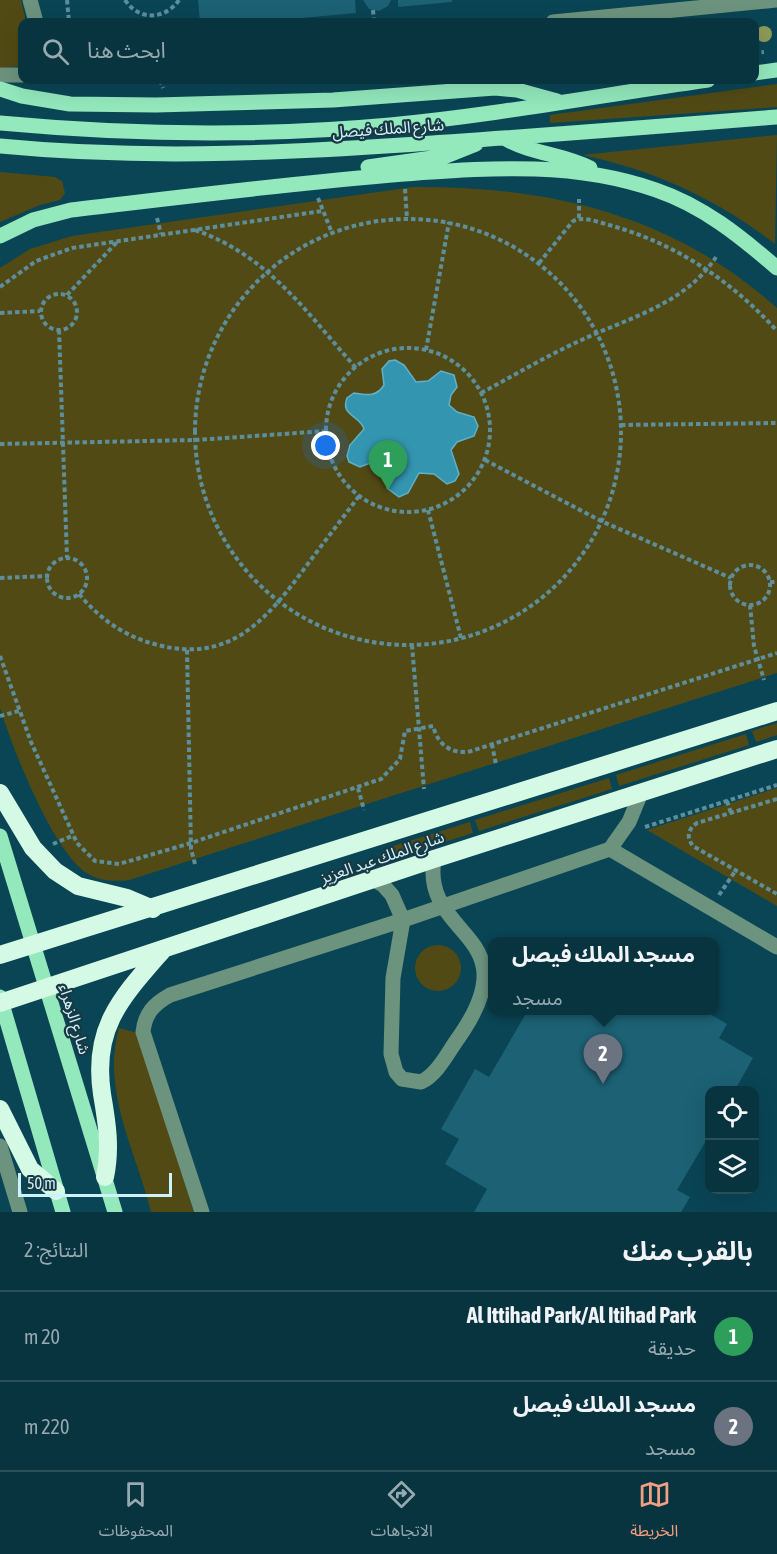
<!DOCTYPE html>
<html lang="ar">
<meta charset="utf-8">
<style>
:root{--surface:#083440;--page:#113c47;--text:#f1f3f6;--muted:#98aab1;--line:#294f59;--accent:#f3a082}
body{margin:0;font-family:"Asap Condensed","Noto Sans Arabic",sans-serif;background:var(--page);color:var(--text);direction:rtl}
.controls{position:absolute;right:18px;bottom:18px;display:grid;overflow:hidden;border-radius:12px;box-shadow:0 6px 24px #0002}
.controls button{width:54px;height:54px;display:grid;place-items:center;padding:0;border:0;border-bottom:2px solid var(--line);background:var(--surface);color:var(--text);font:30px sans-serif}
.scale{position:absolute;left:18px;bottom:15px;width:154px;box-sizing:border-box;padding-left:6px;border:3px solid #cdf1fd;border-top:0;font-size:16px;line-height:21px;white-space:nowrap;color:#cdf1fd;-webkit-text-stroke:4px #193942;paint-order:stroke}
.you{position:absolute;left:326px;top:446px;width:21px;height:21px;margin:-15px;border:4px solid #fff;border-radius:50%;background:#1a73e8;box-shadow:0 0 0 9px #1a73e833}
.badge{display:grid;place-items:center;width:39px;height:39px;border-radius:50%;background:var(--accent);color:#fff;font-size:20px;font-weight:700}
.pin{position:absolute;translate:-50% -50px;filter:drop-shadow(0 2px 3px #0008)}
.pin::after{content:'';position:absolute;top:32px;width:21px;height:18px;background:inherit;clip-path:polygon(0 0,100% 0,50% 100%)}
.popup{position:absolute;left:488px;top:937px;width:231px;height:78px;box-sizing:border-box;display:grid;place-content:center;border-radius:12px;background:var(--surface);filter:drop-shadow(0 2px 4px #0005);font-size:20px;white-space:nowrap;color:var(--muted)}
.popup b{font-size:22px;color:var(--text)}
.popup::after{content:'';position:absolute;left:50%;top:100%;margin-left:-12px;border:12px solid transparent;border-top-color:var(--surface)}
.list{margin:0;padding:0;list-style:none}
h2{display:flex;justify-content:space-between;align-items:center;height:78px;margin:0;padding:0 24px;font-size:26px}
h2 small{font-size:20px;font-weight:400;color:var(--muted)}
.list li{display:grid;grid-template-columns:39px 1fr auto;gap:18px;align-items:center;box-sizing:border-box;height:90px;padding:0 24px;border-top:2px solid var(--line)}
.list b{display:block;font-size:22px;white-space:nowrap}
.list p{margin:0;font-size:20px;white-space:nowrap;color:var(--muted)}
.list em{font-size:20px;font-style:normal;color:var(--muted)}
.icon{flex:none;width:33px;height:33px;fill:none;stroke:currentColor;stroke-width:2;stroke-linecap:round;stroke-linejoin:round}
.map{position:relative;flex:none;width:777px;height:1212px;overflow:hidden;direction:ltr}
.search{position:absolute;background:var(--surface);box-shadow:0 6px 24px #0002;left:18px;right:18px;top:18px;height:66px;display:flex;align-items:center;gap:15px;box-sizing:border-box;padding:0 21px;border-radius:12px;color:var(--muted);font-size:22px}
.sheet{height:258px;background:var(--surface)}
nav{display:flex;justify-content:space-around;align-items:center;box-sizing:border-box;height:84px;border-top:2px solid var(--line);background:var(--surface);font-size:16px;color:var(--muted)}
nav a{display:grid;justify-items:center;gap:3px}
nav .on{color:var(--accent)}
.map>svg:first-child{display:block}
.green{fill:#524a15}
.water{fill:#3395b0;stroke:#61b1c7;stroke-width:1.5}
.building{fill:#1c6174}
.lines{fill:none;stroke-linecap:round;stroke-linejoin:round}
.path{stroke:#5d8e9c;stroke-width:4;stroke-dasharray:4.5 3;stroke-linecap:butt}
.minor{stroke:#6c937e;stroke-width:15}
.major{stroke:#93e8bc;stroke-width:15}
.highway{stroke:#d4fae5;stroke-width:18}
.tree{fill:#8c9b59}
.labels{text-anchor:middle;stroke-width:4.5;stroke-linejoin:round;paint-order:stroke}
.street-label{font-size:16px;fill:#cdf1fd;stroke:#193942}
</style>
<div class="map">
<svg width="777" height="1212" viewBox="0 0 777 1212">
<rect width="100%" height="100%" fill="#0a4555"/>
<!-- green -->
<path class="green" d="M0,0H21L26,22H22V66L0,68Z
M777,84V107L550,123V115Z
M777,135L775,244C717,199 654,170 582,155Z
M0,172L55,177L62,181L65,193L60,200L40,205L0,222Z
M413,187C550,186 673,215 777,308V673L129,880C114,882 98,881 85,872C51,847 13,749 0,708V268L30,249L72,236Z
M777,723V735L756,742L752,731Z
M746,734L749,745L619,786L616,775Z
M609,778L612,789L479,831L475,820Z
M777,788V906L647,830Z
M470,822L473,833L394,858L390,847Z
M415 968a23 23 0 1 1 46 0a23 23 0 1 1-46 0Z
M119,1028L138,1033L194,1212H151C136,1151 101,1091 119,1028Z"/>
<!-- water -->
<path class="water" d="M395,360L404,365L416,382L428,381L441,371L454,375L457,387L451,395L449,405L457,412L474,417L478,426L474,436L457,442L451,450L459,474L455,481L447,484L434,474L419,473L408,493L399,497L387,488V473L382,464L373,462L360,467L349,462L347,456L350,445L364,429C360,415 340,416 347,398L354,393C367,395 377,397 384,385L382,369L389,361Z"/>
<!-- building -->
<path class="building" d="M198,0H355L356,13L259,22H200Z
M363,0H391L388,6L379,11L369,9Z
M398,0H452V2L398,7Z
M528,1010H703L727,1024L719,1038L753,1058L735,1090H710V1134L677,1190L690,1197L681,1212H474L487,1189L445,1164L459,1139L441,1129L475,1069L489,1077Z"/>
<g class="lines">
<!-- path -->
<path class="path" d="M67,0L69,22
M125,0C139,21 165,20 179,0
M373,10L374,22
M754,53L764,52
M160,80L163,88
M405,189L407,219
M318,198L332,233
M157,218L161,234
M579,218V199
M195 432a213 213 0 1 1 426 0a213 213 0 1 1-426 0Z
M195,230C269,256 306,312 356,368
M539,263L573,221C585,216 597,222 609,225C675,243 732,281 777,331
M0,287L36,261L72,248L322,211
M41 312a18 18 0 1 1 36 0a18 18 0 1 1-36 0Z
M67,295L118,241
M0,313L40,311
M59,330L67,558
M326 430a82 82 0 1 1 164 0a82 82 0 1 1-164 0Z
M426,350L449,222
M481,393C513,376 543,358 575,343C624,319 684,306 716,257
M621,425L777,423
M0,444L195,440L327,431
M485,460L601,521L731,578
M428,510L461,638
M47 578a20 20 0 1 1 40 0a20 20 0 1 1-40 0Z
M730 585a20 20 0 1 1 40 0a20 20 0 1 1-40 0Z
M0,578L47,576
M770,582H777
M79,594C100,619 125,637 158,645C231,664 268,618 307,565C324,542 342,519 359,496
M750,605L754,646L764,680
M412,645L424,789
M187,650L191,849L195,864
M0,656L31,742L77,843L95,861L119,864L191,843L381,779L400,759L405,731L433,726C438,744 449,753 468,752L777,653
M0,716L19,711
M492,744L496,765
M358,788L364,810
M777,799L697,823C688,829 686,837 693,846L777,894
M727,801L731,813
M645,827L777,785
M53,844L74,835
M719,895L736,870"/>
<!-- minor -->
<path class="minor" d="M30,0L36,22
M553,22L777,0
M0,75H22
M610,849L629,822L641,793
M374,880L383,885L392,895L403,920L393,978L391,1054L396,1072L402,1079L421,1082C438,1074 448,1052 459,1037C532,932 421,939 434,859
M0,1146L20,1212
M202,1212L143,1032C145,1013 154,1004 170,995L403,920L610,849L777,947"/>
<!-- major -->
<path class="major" d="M754,73L777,70
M0,89L22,96L70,104L156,105L333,100L495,88L517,90L557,101
M0,123C130,135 259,137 390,125C496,115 602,95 708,80
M506,139C532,154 563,154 590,168
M0,146C135,159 267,154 402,145C527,137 652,127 777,117
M368,167L446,156L476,144
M0,236L33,220L71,210C182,197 293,183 404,174C490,168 573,161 656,190C703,206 740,236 777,268
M0,836L115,1212
M0,997L63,1212"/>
<!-- highway -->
<path class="highway" d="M0,793L33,848L55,871L78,886L127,898L153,909
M0,955L777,711
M0,1003L434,859L777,749
M0,1109L30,1169L56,1191
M105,1177C111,1148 107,1123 102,1094C92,1028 121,998 162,951"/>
</g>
<!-- trees -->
<circle class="tree" cx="764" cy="34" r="8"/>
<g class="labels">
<!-- street labels -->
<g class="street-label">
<text transform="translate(388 128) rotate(-4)" y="6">شارع الملك فيصل</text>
<text transform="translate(382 857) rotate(-19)" y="6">شارع الملك عبد العزيز</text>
<text transform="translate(75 1019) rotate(73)" y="6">شارع الزهراء</text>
</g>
</g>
</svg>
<div class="controls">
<button><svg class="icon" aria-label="locate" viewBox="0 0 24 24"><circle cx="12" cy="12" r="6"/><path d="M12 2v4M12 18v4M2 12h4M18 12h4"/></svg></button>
<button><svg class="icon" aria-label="layers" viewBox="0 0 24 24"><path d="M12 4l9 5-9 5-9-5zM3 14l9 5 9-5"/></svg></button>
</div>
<div class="scale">50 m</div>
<div class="you"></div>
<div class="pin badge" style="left:388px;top:490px;background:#2e9e5b">1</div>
<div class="pin badge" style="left:603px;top:1084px;background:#6b7280">2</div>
<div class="popup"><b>مسجد الملك فيصل</b>مسجد</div>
<div class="search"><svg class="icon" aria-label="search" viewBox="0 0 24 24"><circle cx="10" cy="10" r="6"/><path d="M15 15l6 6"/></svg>ابحث هنا</div>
</div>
<section class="sheet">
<h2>بالقرب منك<small>النتائج: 2</small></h2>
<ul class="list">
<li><span class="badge" style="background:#2e9e5b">1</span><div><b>Al Ittihad Park/Al Itihad Park</b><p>حديقة</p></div><em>20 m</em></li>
<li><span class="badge" style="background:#6b7280">2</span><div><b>مسجد الملك فيصل</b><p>مسجد</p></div><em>220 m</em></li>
</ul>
</section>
<nav>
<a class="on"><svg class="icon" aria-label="map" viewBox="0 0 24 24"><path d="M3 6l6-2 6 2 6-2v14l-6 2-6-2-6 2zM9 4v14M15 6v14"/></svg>الخريطة</a>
<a><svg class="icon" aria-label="directions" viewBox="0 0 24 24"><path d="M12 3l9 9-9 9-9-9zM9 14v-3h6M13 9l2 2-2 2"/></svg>الاتجاهات</a>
<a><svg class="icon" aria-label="saved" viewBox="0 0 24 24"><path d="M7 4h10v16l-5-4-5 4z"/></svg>المحفوظات</a>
</nav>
